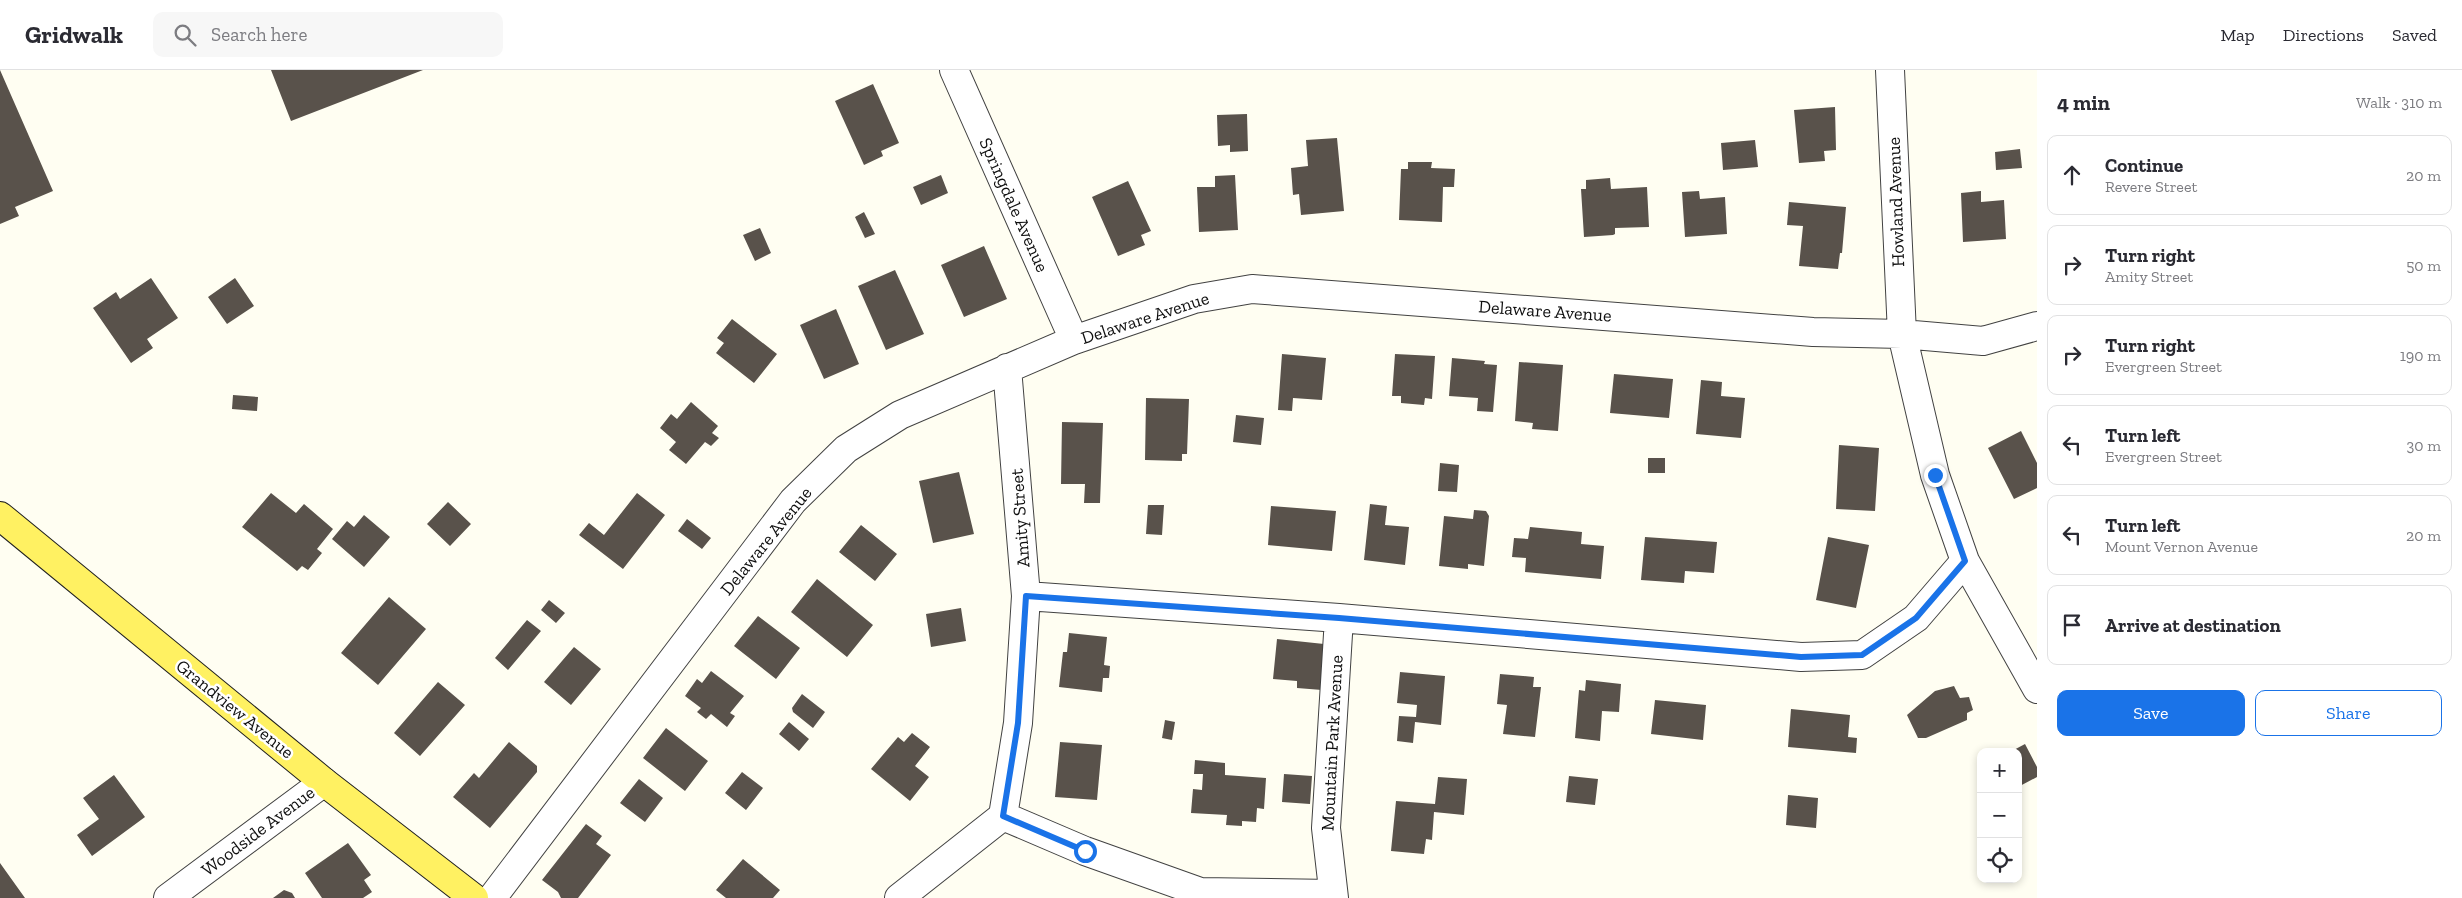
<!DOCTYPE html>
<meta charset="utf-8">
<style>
:root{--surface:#fff;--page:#f7f7f7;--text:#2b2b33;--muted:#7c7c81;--line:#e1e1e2;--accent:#1a73e8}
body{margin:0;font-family:"Zilla Slab",serif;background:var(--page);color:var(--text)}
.controls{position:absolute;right:15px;bottom:15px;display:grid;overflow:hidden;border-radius:10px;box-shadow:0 2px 8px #0003}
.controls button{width:45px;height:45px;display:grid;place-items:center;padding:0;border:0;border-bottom:1px solid var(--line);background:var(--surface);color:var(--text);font:25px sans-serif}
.stop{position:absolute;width:15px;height:15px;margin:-11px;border:4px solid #1a73e8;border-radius:50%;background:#fff}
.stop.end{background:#1a73e8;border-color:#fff;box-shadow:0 1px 5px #0008}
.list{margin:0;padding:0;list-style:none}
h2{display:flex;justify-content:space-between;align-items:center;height:65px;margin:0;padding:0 20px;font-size:21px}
h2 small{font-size:16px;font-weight:400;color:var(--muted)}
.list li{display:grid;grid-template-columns:32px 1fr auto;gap:15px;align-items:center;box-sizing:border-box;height:80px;margin:0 10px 10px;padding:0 10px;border:1px solid var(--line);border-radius:10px}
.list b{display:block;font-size:19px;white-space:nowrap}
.list p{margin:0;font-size:16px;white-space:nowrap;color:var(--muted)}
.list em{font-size:16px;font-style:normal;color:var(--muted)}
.actions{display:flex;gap:10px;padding:15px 20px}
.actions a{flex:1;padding:11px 0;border:1px solid var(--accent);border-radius:10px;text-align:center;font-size:18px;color:var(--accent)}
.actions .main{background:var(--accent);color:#fff}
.icon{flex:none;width:28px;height:28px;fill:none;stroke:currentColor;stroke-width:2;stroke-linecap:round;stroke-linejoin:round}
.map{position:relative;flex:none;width:2037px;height:828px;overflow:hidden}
header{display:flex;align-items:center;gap:30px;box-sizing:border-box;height:70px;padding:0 25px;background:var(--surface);border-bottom:1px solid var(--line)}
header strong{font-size:24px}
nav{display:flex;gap:28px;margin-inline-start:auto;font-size:18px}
.search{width:350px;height:45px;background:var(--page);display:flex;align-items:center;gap:12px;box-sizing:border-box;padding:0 18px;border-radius:10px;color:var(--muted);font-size:19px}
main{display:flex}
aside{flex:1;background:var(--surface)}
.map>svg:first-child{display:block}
.building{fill:#59524b}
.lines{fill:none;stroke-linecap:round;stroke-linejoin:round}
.minor-casing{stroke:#424242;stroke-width:30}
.major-casing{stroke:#202020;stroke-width:30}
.minor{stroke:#fff;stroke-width:28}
.major{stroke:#fff162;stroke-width:28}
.route{stroke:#1a73e8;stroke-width:6}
.labels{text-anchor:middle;stroke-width:5;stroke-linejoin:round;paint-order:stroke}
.street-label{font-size:18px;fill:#0f0f0f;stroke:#fff}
</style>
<header>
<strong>Gridwalk</strong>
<div class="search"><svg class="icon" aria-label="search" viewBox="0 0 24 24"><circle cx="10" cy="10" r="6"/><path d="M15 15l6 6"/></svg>Search here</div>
<nav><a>Map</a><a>Directions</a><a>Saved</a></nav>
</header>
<main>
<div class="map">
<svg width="2037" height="828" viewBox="0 0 2037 828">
<rect width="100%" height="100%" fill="#fffef2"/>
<!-- building -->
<path class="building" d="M0,0L53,121L15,137L19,146L0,154Z
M271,0H423L291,51Z
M873,14L899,73L881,81L883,86L864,95L835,31Z
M1835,37L1836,80L1824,81L1825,91L1799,93L1794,40Z
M1247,44L1248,81L1230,82V75L1218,76L1217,45Z
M1337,68L1344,141L1301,145L1299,124L1293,125L1291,98L1308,96L1306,70Z
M1755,70L1758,97L1723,100L1721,73Z
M2020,79L2022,98L1996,100L1995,82Z
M1408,92H1432L1431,98L1455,99L1454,117H1443L1442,152L1399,150L1401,99H1408Z
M941,105L948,123L921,135L913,117Z
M1235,105L1238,160L1199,162L1197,117H1215V106Z
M1610,108L1611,119L1647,117L1649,157L1615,158V164L1613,165L1584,167L1581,119H1586V110Z
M1128,111L1151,161L1141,165L1145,175L1118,186L1092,127Z
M1699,121L1700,129L1725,127L1727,164L1685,167L1682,122Z
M1981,121V132L2004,130L2006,169L1963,172L1961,123Z
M1789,132L1846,137L1842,183H1840L1838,199L1799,196L1803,156L1787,155Z
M864,142L875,164L865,168L855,147Z
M760,158L771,183L755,191L743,165Z
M984,176L1007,229L964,247L941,195Z
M895,200L924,264L886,280L858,216Z
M151,208L178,248L147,269L153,278L131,293L93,238L116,222L120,229Z
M235,208L254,236L227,254L208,227Z
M836,239L859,294L824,309L800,255Z
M732,249L777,284L754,313L716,283L724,273L717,268Z
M1282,284L1326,288L1322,330L1293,328L1292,341L1278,340Z
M1395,284L1435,286L1432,329L1425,328L1424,335L1401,333V326H1392Z
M1452,288L1485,291L1484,294L1497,295L1493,342L1477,341L1478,328L1449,326Z
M1519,292L1563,295L1558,361L1532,359L1533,353L1515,351Z
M1614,304L1673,309L1669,348L1610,343Z
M1701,310L1722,312L1721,326L1745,328L1741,368L1696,364Z
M233,325L258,327L257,341L232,339Z
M1146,328L1189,329L1187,384H1182V391L1145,390Z
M691,332L718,356L712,363L719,368L711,376L705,372L686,394L669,380L676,372L660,358L671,344L677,349Z
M1236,345L1264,348L1261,375L1233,372Z
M1062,352L1103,353L1100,433H1084L1085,414H1061Z
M2021,361L2037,393V418L2014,429L1988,378Z
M1839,375L1879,378L1875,441L1836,439Z
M1648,388H1665V403H1648Z
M1440,393L1459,395L1457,422L1438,421Z
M959,402L974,464L933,473L919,411Z
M271,423L296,443L304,434L333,459L317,479L322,483L308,500L302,496L297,501L242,457Z
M637,423L665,445L623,499L579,465L589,453L604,465Z
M448,432L471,454L450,476L427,454Z
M1370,434L1387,436L1385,455L1409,457L1405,495L1364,490Z
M1148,435H1164L1162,465L1146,464Z
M1271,436L1336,441L1332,481L1268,475Z
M1474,440L1486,441L1489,446L1484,496L1468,494V499L1439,496L1444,446L1473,449Z
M364,445L390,467L364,497L332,469L347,451L354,457Z
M687,449L711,468L702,479L678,461Z
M861,455L897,484L875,511L839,482Z
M1530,457L1582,462L1581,474L1604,476L1601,509L1525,502L1526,488L1512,487L1514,468L1528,469Z
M1645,467L1717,472L1714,503L1685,501L1684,513L1641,510Z
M1828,467L1869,475L1856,538L1816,530Z
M817,509L873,555L847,587L791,542Z
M389,527L426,559L378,615L341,583Z
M549,530L565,543L556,553L541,540Z
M961,538L966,571L931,577L926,544Z
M758,546L800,578L776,609L734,576Z
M527,550L541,561L508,600L495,588Z
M1069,563L1107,567L1104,595L1110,596L1109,608H1103L1102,622L1059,617L1063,582H1067Z
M1277,569L1324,574L1322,620L1297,618V611L1273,609Z
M574,577L601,599L571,635L544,612Z
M711,601L744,626L730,643L735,646L727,657L711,644L706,649L697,642L701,638L685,626L697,609L702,613Z
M1400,602L1445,606L1441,655L1415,652L1413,673L1397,671L1399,646L1416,647L1417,635L1397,633Z
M1500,604L1534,607L1533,617H1541L1535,667L1503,664L1507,635L1497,634Z
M1586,610L1621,614L1619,642L1602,641L1600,671L1575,668L1579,620L1585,621Z
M438,612L465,635L420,686L394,663Z
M1954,616L1960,628L1969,627L1973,640L1967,643V650L1926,668H1918L1907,645L1935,621Z
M802,624L825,642L813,658L793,642L792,638Z
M1655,630L1706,635L1703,670L1651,664Z
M1791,639L1850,645L1848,667L1857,668L1856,683L1788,677Z
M1165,650L1175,652L1172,670L1162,668Z
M789,652L809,669L799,681L779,664Z
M666,658L708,691L685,721L643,688Z
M912,663L930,677L915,696L929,707L910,731L871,699L898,667L904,672Z
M509,672L537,696V702L490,758L453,727L474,703L479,708Z
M1060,672L1102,675L1097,730L1055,727Z
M2025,674L2037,697V707L2018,717V682H2010Z
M1195,690L1225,693V705L1266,708L1264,739L1257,738L1256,752L1242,751V756L1226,755L1227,745L1191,743L1193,719L1202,720L1203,704H1194Z
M742,702L763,718L746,740L725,723Z
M1284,704L1312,706L1310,734L1282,732Z
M114,705L145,747L92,786L77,765L99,749L83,728Z
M1569,706L1598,709L1595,735L1566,732Z
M1438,707L1467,709L1464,745L1434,742L1432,770L1426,769L1424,784L1391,781L1396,731L1435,734Z
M639,709L663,728L645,752L620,733Z
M1788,725L1818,728L1816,758L1786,755Z
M586,754L602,766L596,774L611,785L578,828H561L558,822L542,810Z
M348,773L371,805L364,810L372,822L363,828H322L305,803Z
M743,789L780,820L773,828H726L716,820Z
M0,793L25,828H0Z
M284,820L292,823L295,828H273Z"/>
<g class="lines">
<!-- minor casing -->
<g class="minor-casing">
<path id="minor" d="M954,0L1074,270
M1890,0L1902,264L1935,405L1965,491L2037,619
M1026,526L1339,548L1801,587L1862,585L1916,548L1965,491
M1003,746L1018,653L1026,526L1007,298
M168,828L324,712
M492,828L793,431L846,379L900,345L1074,270L1194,229L1252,219L1813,262L1902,264L1983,271L2037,256
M899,828L1003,746L1085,781L1200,822L1333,824
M1334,828L1326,758L1339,548"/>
</g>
<!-- major casing -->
<g class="major-casing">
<path id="major" d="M0,446L324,712L474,828"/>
</g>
<!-- minor -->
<use href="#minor" class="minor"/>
<!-- major -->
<use href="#major" class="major"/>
</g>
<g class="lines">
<!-- route -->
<path class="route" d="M1085,781L1003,746L1018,653L1026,526L1339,548L1801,587L1862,585L1916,548L1965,491L1935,405"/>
</g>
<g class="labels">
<!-- street labels -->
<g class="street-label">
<text transform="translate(1896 132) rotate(-92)" y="6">Howland Avenue</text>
<text transform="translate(1014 135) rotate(66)" y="6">Springdale Avenue</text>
<text transform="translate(1545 241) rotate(4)" y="6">Delaware Avenue</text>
<text transform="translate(1145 248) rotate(-18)" y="6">Delaware Avenue</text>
<text transform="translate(1020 448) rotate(-94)" y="6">Amity Street</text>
<text transform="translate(766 471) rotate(-51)" y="6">Delaware Avenue</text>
<text transform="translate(235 639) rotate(39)" y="6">Grandview Avenue</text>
<text transform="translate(1332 673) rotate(-87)" y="6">Mountain Park Avenue</text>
<text transform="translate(258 761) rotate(-37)" y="6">Woodside Avenue</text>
</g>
</g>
</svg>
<div class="controls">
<button>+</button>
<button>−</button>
<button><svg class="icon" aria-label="locate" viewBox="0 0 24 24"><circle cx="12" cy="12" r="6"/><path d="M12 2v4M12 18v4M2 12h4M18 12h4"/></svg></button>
</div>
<div class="stop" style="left:1085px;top:781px"></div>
<div class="stop end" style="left:1935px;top:405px"></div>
</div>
<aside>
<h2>4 min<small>Walk · 310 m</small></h2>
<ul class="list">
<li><svg class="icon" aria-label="ahead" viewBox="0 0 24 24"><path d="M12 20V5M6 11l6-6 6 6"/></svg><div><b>Continue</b><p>Revere Street</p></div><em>20 m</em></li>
<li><svg class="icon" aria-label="right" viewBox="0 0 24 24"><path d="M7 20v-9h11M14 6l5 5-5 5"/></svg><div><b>Turn right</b><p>Amity Street</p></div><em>50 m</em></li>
<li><svg class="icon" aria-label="right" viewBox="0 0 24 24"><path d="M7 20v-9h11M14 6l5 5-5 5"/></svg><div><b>Turn right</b><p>Evergreen Street</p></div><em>190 m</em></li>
<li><svg class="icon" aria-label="left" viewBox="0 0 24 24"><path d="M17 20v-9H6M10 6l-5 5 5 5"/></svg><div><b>Turn left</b><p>Evergreen Street</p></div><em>30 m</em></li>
<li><svg class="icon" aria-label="left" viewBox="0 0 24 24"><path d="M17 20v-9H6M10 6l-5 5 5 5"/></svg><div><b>Turn left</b><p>Mount Vernon Avenue</p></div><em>20 m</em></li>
<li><svg class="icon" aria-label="arrive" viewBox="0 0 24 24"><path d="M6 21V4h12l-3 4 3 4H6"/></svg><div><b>Arrive at destination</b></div></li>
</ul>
<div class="actions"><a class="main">Save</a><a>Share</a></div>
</aside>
</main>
